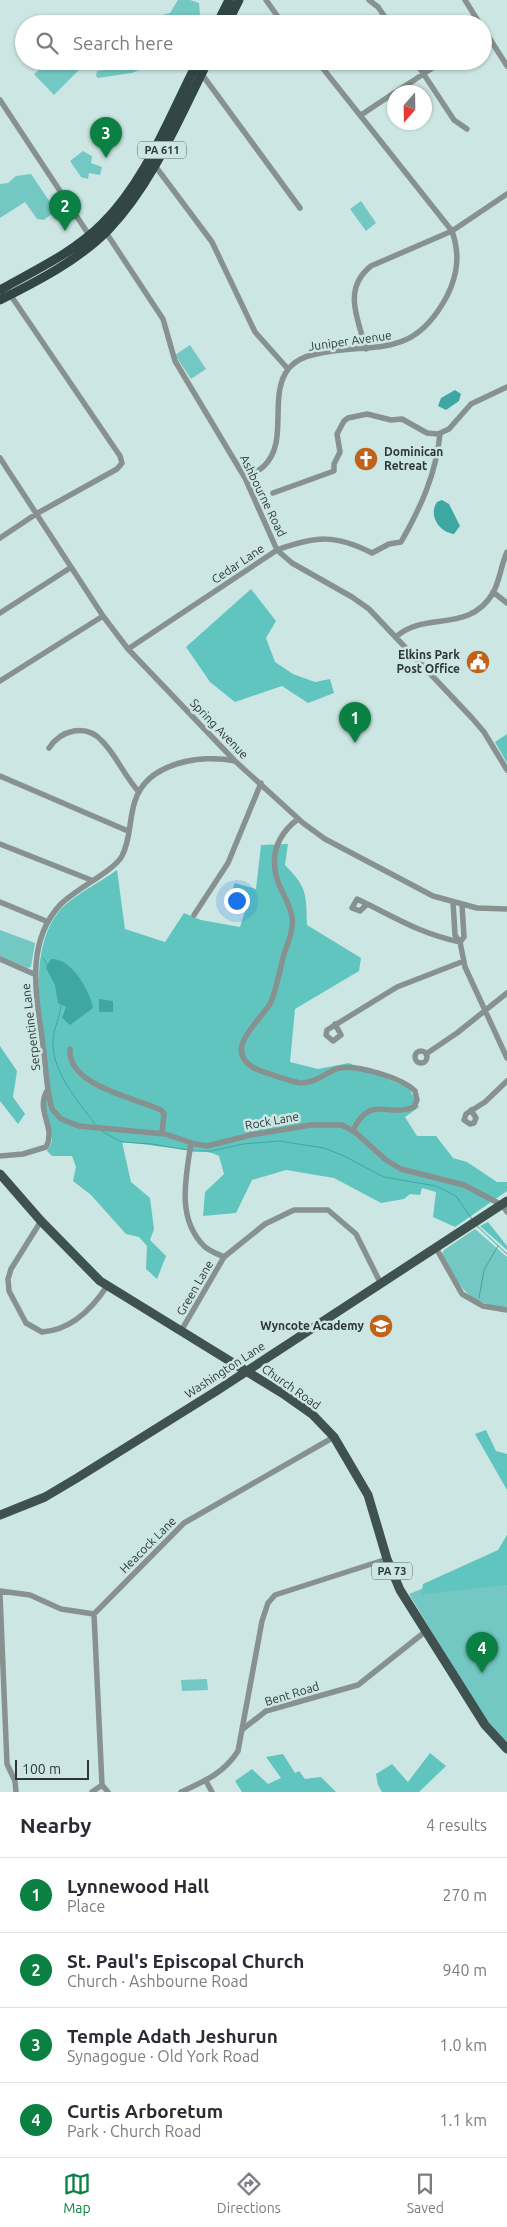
<!DOCTYPE html>
<meta charset="utf-8">
<style>
:root{--surface:#fff;--page:#f7f7f7;--text:#2b2b33;--muted:#7c7c81;--line:#e1e1e2;--accent:#0b8043}
body{margin:0;font-family:Ubuntu,sans-serif;background:var(--page);color:var(--text)}
.compass{position:absolute;left:387px;top:85px;width:45px;height:45px;border-radius:50%;background:var(--surface);box-shadow:0 1px 4px #0004;rotate:200deg}
.scale{position:absolute;left:15px;bottom:12px;width:74px;box-sizing:border-box;padding-left:5px;border:2px solid #2d3736;border-top:0;font-size:14px;line-height:18px;white-space:nowrap;color:#2d3736;-webkit-text-stroke:4px #cce6e4;paint-order:stroke}
.you{position:absolute;left:236px;top:900px;width:18px;height:18px;margin:-12px;border:4px solid #fff;border-radius:50%;background:#1a73e8;box-shadow:0 0 0 8px #1a73e833}
.badge{display:grid;place-items:center;width:32px;height:32px;border-radius:50%;background:var(--accent);color:#fff;font-size:16px;font-weight:700}
.pin{position:absolute;translate:-50% -41px;filter:drop-shadow(0 1px 2px #0008)}
.pin::after{content:'';position:absolute;top:26px;width:18px;height:15px;background:inherit;clip-path:polygon(0 0,100% 0,50% 100%)}
.list{margin:0;padding:0;list-style:none}
h2{display:flex;justify-content:space-between;align-items:center;height:65px;margin:0;padding:0 20px;font-size:21px}
h2 small{font-size:16px;font-weight:400;color:var(--muted)}
.list li{display:grid;grid-template-columns:32px 1fr auto;gap:15px;align-items:center;box-sizing:border-box;height:75px;padding:0 20px;border-top:1px solid var(--line)}
.list b{display:block;font-size:19px;white-space:nowrap}
.list p{margin:0;font-size:16px;white-space:nowrap;color:var(--muted)}
.list em{font-size:16px;font-style:normal;color:var(--muted)}
.icon{flex:none;width:28px;height:28px;fill:none;stroke:currentColor;stroke-width:2;stroke-linecap:round;stroke-linejoin:round}
.map{position:relative;flex:none;width:507px;height:1792px;overflow:hidden}
.search{position:absolute;background:var(--surface);box-shadow:0 1px 4px #0004;left:15px;right:15px;top:15px;height:55px;display:flex;align-items:center;gap:12px;box-sizing:border-box;padding:0 18px;border-radius:28px;color:var(--muted);font-size:19px}
.sheet{height:365px;background:var(--surface)}
nav{display:flex;justify-content:space-around;align-items:center;box-sizing:border-box;height:70px;border-top:1px solid var(--line);background:var(--surface);font-size:14px;color:var(--muted)}
nav a{display:grid;justify-items:center;gap:2px}
nav .on{color:var(--accent)}
.map>svg:first-child{display:block}
.green{fill:#74c8c3}
.forest{fill:#60c5bf}
.water{fill:#3fa7a2}
.lines{fill:none;stroke-linecap:round;stroke-linejoin:round}
.stream{stroke:#3fa7a2;stroke-width:1}
.minor{stroke:#879190;stroke-width:5.5}
.primary{stroke:#3f5250;stroke-width:9}
.trunk{stroke:#324645;stroke-width:9}
.labels{text-anchor:middle;stroke-width:5;stroke-linejoin:round;paint-order:stroke}
.shield{fill:#cce6e4;stroke:#5d6c6a;stroke-width:1}
.shield-label{font-size:11px;font-weight:bold;fill:#2d3736}
.street-label{font-size:12px;fill:#2d3736;stroke:#cce6e4}
.poi-label{font-size:12px;font-weight:bold;fill:#2d3736;stroke:#cce6e4;text-anchor:end}
</style>
<div class="map">
<svg width="507" height="1792" viewBox="0 0 507 1792">
<rect width="100%" height="100%" fill="#cce6e4"/>
<!-- green -->
<path class="green" d="M178,0H190L199,3L200,16L197,24H162L157,19L159,16L170,13Z
M48,61H88L54,95L34,74Z
M111,61H153V64L132,73L98,78L96,76L97,71L111,69Z
M83,151L92,156L91,163L102,167L100,175L89,173L88,179L81,177L70,161Z
M31,174L52,205L54,212L44,220L37,219L25,202L0,218V184L8,183L16,176Z
M361,201L376,223L366,231L350,209Z
M190,345L206,369L191,379L175,355Z
M0,930L35,943L31,967L28,968L0,957Z
M475,1229L507,1257V1309C463,1300 463,1291 442,1254L444,1250Z
M507,1554V1745L484,1718L409,1594Z
M207,1679L208,1690L182,1691L181,1680Z"/>
<!-- forest -->
<path class="forest" d="M251,589L276,621L266,638L275,662L293,674L315,682L330,679L334,693L308,703L282,686L235,702L210,682L186,647Z
M507,734V763L495,742Z
M288,844L285,865C308,888 306,895 307,925L361,958L359,971L295,1009L290,1062L318,1069L349,1063L409,1088L419,1107L405,1117L417,1136H436L453,1158L467,1162L497,1182H507V1191L455,1227L433,1217L436,1192L422,1188L420,1195L410,1194L404,1199L381,1203L334,1178L286,1170L252,1180L236,1213L203,1216L205,1192L224,1174L219,1156C210,1151 203,1152 193,1151C169,1148 146,1144 122,1142L131,1182L150,1198L154,1229L150,1240L166,1256L157,1279L146,1269L147,1246L139,1237L126,1234L91,1195L73,1181L76,1167L72,1156H52L47,1151C57,1137 50,1131 46,1118C43,1107 46,1096 49,1087C44,1035 23,952 61,909C73,896 102,881 117,870L125,929L165,942L184,913L201,920L240,927L245,911L233,887L235,883L256,889L261,845Z
M0,1046L17,1071L13,1097L25,1114L18,1124L0,1101Z
M488,1222L507,1246V1250L480,1226Z
M486,1430L496,1451L507,1454V1490L475,1434Z
M507,1535V1585L422,1594L423,1584L498,1550Z
M430,1753L446,1766L419,1792H382L378,1785L376,1774L392,1764L408,1782Z
M283,1754L295,1773L299,1771L305,1779L321,1777L336,1792H242L235,1781L252,1769L268,1784L281,1778L266,1757Z"/>
<!-- water -->
<path class="water" d="M455,390L461,394L459,401L446,410L438,406L441,398Z
M442,500L449,504L460,526L454,534C439,532 428,515 437,502Z
M51,959C72,958 90,991 93,1008L70,1025L62,1018L66,1007L58,1003L55,985L46,968Z
M99,999L113,1001V1012H99Z"/>
<g class="lines">
<!-- stream -->
<path class="stream" d="M43,958L48,966
M61,1004C61,1017 53,1028 53,1042C52,1072 78,1101 95,1124
M101,1131L122,1142L152,1144L188,1150
M192,1151H211L243,1144L279,1141L324,1148L342,1155L384,1177L436,1186L456,1196L472,1219
M476,1225L507,1254
M479,1298L484,1270L498,1246"/>
<!-- minor -->
<path class="minor" d="M266,0L283,24
M369,0L378,7L390,24
M465,0L480,24
M483,28L507,66
M415,61L454,120L467,129
M201,73L300,208
M396,92L443,61
M0,100L91,238
M361,115L394,93
M153,163L212,242L255,332L288,369
M105,231L163,319L175,361L245,478L277,550L292,563L352,597L369,609L472,718L484,732L507,770
M366,349C358,319 342,289 371,266L452,231L507,194
M0,458L103,616L128,649L235,761L303,823L325,839L433,896L477,908L507,909
M245,478C251,474 259,471 264,466C290,441 267,395 289,368C296,360 306,356 316,354C374,341 412,362 447,296C458,274 460,254 452,231L317,61
M273,493L334,471V464L340,452L337,434L344,421L348,418L367,414L391,420L402,419L427,433L438,434L449,429L471,404L507,387
M0,538L36,514L117,469L122,463L120,456L5,287
M493,592L507,603
M0,613L70,568
M396,637C423,611 469,634 493,593C500,580 501,565 507,552
M128,649L277,550C316,536 335,534 372,553L389,544L401,542C421,507 436,474 440,434
M0,681L103,616
M49,748C61,730 86,723 102,741C117,756 124,776 139,792
M235,761C202,754 147,762 135,801C129,818 131,839 122,856C113,872 75,889 60,905C24,944 37,998 43,1045C46,1066 46,1089 52,1109L61,1119L79,1126L165,1134L195,1144L207,1146L251,1135L311,1125H342L355,1132L386,1160L401,1169L464,1185L502,1205L507,1212
M0,776L128,831
M298,819C277,835 269,855 278,882C282,893 290,904 292,917C294,929 288,943 284,954C280,969 277,987 271,1002C262,1020 221,1049 254,1068C259,1071 296,1083 301,1083C315,1083 324,1074 336,1069C354,1063 402,1078 415,1091L417,1100L414,1107C386,1118 371,1094 353,1130
M0,844L91,880
M0,902L46,921
M453,902L455,935L460,942L465,967L507,1058
M367,904L360,911L352,908L357,899C395,917 418,933 460,942
M194,915L228,863L261,783
M460,942L464,937L462,905
M0,959L34,974
M335,1024L341,1035L333,1041L326,1035L327,1030L397,987L464,961
M70,1049C67,1086 136,1098 161,1110L164,1114L162,1133
M415 1057a6 6 0 1 1 12 0a6 6 0 1 1-12 0Z
M426,1054L457,1033L507,993
M471,1110L476,1118L474,1123L470,1124L464,1120L466,1114L485,1102L507,1081
M191,1143C186,1177 176,1218 204,1246C209,1251 218,1254 224,1257
M0,1156L23,1154L46,1147C57,1127 34,1111 48,1089
M41,1221L11,1269L8,1279L9,1291L26,1323L42,1332C70,1330 92,1309 107,1286
M436,1248L462,1294L483,1306L507,1310
M181,1331L224,1257L265,1224L294,1210H328L356,1234L381,1284
M0,1591L30,1595L61,1609L94,1614L184,1523L334,1437
M0,1595L7,1764L15,1781L16,1792
M94,1614L102,1785L108,1792
M243,1729L266,1711L358,1685L426,1631
M206,1781L212,1792
M92,1792L102,1785
M181,1792C205,1781 224,1773 238,1751L262,1621L268,1603L275,1595L387,1559"/>
<!-- primary -->
<path class="primary" d="M0,1174L41,1221L100,1281L285,1395L312,1414L334,1437L368,1495L387,1559L400,1590L485,1725L507,1749
M0,1515L45,1497L77,1478L218,1390L507,1201"/>
<!-- trunk -->
<path class="trunk" d="M217,24L229,0
M227,24L239,0
M0,290C35,270 73,253 102,224C147,179 169,117 198,61
M0,300C38,281 79,260 109,229C153,183 179,118 208,61"/>
</g>
<!-- icons -->
<defs>
<g id="church-disc" transform="scale(1.25)"><circle r="9.5" fill="#c16219" stroke="#cce6e4"/><path d="M-1.2-6h2.4v3.5h3.3v2.4h-3.3V6h-2.4V-.1h-3.3v-2.4h3.3Z" fill="#fff"/></g>
<g id="civic-disc" transform="scale(1.25)"><circle r="9.5" fill="#c16219" stroke="#cce6e4"/><path d="M-.6-6.5H3V-4.5H.6V-3L4-1V1h2V6H-6V1h2V-1L-.6-3ZM-1.2 2.5V6h2.4V2.5Z" fill="#fff"/></g>
<g id="school-disc" transform="scale(1.25)"><circle r="9.5" fill="#c16219" stroke="#cce6e4"/><path d="M0-5L7-2L0 1L-7-2ZM-4 1L0 2.5L4 1V4Q0 6-4 4Z" fill="#fff"/></g>
</defs>
<g fill-rule="evenodd">
<use href="#church-disc" x="366" y="459"/>
<use href="#civic-disc" x="478" y="662"/>
<use href="#school-disc" x="381" y="1326"/>
</g>
<g class="labels">
<!-- shield labels -->
<g class="shield">
<rect x="138" y="141.5" width="48" height="17" rx="4"/>
<rect x="372" y="1562.5" width="40" height="17" rx="4"/>
</g>
<g class="shield-label">
<text x="162" y="154">PA 611</text>
<text x="392" y="1575">PA 73</text>
</g>
<!-- street labels -->
<g class="street-label">
<text transform="translate(350 341) rotate(-8)" y="4">Juniper Avenue</text>
<text transform="translate(263 496) rotate(64)" y="4">Ashbourne Road</text>
<text transform="translate(238 564) rotate(-34)" y="4">Cedar Lane</text>
<text transform="translate(219 729) rotate(46)" y="4">Spring Avenue</text>
<text transform="translate(31 1027) rotate(-97)" y="4">Serpentine Lane</text>
<text transform="translate(272 1121) rotate(-10)" y="4">Rock Lane</text>
<text transform="translate(195 1288) rotate(-60)" y="4">Green Lane</text>
<text transform="translate(225 1370) rotate(-33)" y="4">Washington Lane</text>
<text transform="translate(291 1387) rotate(35)" y="4">Church Road</text>
<text transform="translate(148 1545) rotate(-45)" y="4">Heacock Lane</text>
<text transform="translate(292 1694) rotate(-17)" y="4">Bent Road</text>
</g>
<!-- poi labels -->
<g class="poi-label">
<text x="384" y="456" text-anchor="start">Dominican<tspan x="384" dy="14">Retreat</tspan></text>
<text x="460" y="659">Elkins Park<tspan x="460" dy="14">Post Office</tspan></text>
<text x="364" y="1330">Wyncote Academy</text>
</g>
</g>
</svg>
<svg class="compass" viewBox="-18 -18 36 36"><path d="M0-13l5 13h-10z" fill="#e53935"/><path d="M0 13l5-13h-10z" fill="#7c7c81"/></svg>
<div class="scale">100 m</div>
<div class="you"></div>
<div class="pin badge" style="left:355px;top:743px">1</div>
<div class="pin badge" style="left:65px;top:231px">2</div>
<div class="pin badge" style="left:106px;top:158px">3</div>
<div class="pin badge" style="left:482px;top:1673px">4</div>
<div class="search"><svg class="icon" aria-label="search" viewBox="0 0 24 24"><circle cx="10" cy="10" r="6"/><path d="M15 15l6 6"/></svg>Search here</div>
</div>
<section class="sheet">
<h2>Nearby<small>4 results</small></h2>
<ul class="list">
<li><span class="badge">1</span><div><b>Lynnewood Hall</b><p>Place</p></div><em>270 m</em></li>
<li><span class="badge">2</span><div><b>St. Paul's Episcopal Church</b><p>Church · Ashbourne Road</p></div><em>940 m</em></li>
<li><span class="badge">3</span><div><b>Temple Adath Jeshurun</b><p>Synagogue · Old York Road</p></div><em>1.0 km</em></li>
<li><span class="badge">4</span><div><b>Curtis Arboretum</b><p>Park · Church Road</p></div><em>1.1 km</em></li>
</ul>
</section>
<nav>
<a class="on"><svg class="icon" aria-label="map" viewBox="0 0 24 24"><path d="M3 6l6-2 6 2 6-2v14l-6 2-6-2-6 2zM9 4v14M15 6v14"/></svg>Map</a>
<a><svg class="icon" aria-label="directions" viewBox="0 0 24 24"><path d="M12 3l9 9-9 9-9-9zM9 14v-3h6M13 9l2 2-2 2"/></svg>Directions</a>
<a><svg class="icon" aria-label="saved" viewBox="0 0 24 24"><path d="M7 4h10v16l-5-4-5 4z"/></svg>Saved</a>
</nav>
